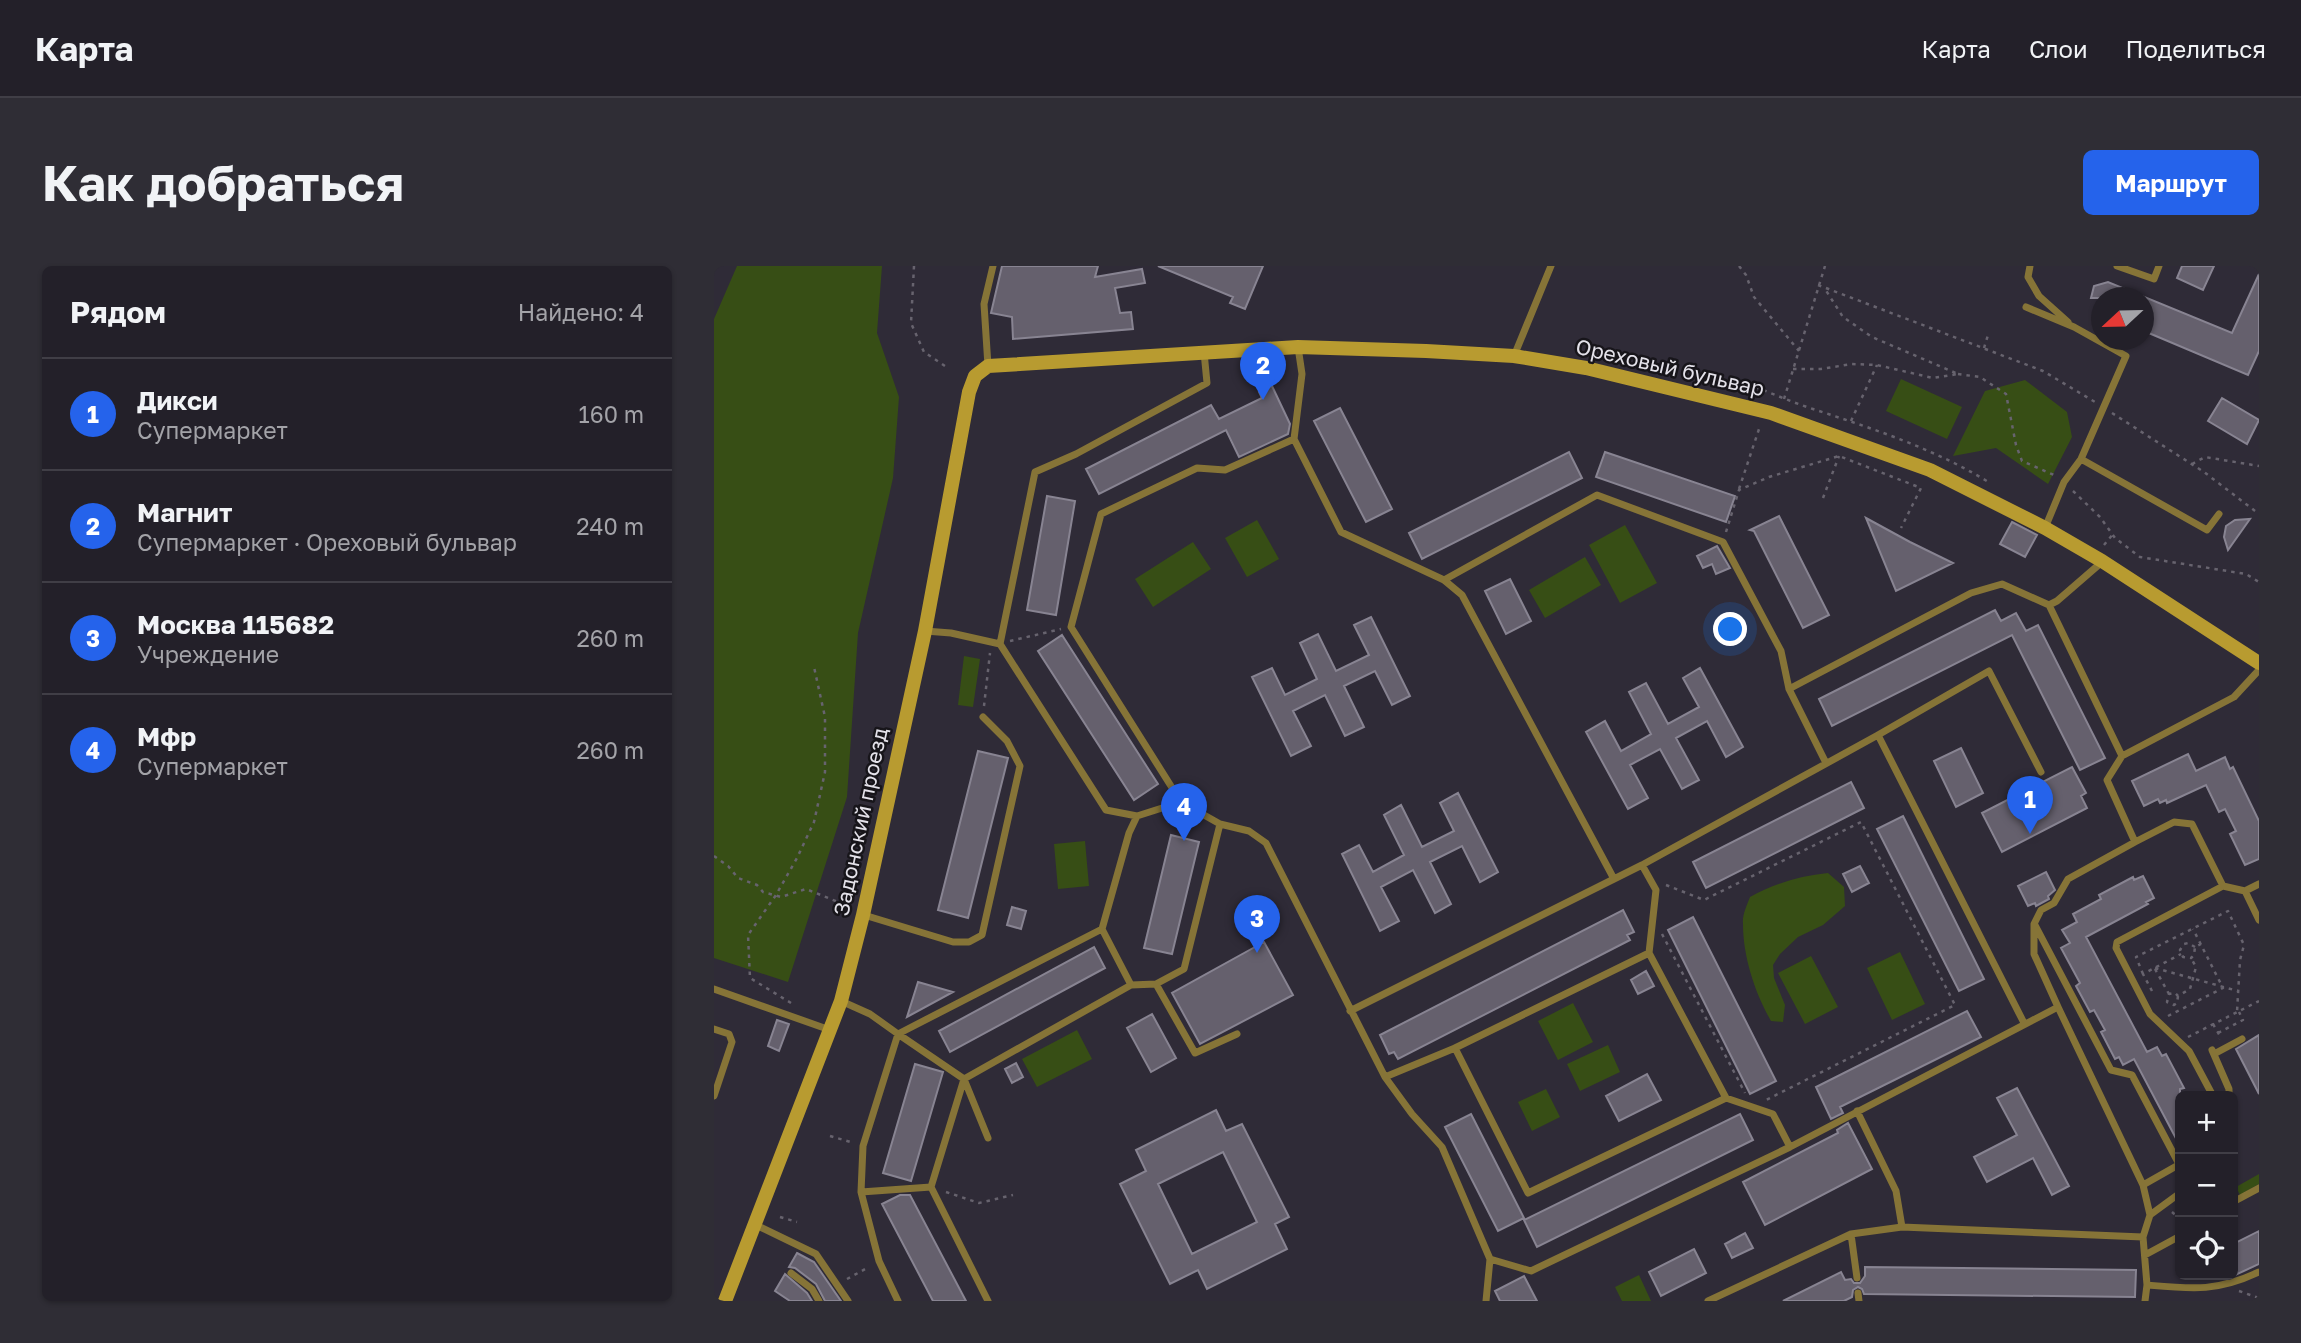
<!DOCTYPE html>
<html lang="ru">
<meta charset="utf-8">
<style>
:root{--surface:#232029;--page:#2f2d35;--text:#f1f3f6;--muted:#a3a3a8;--line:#403e46;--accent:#2563eb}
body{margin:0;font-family:"Golos Text",sans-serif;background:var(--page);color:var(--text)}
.controls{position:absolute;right:21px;bottom:21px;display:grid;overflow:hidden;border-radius:10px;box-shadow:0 2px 5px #0004}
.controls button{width:63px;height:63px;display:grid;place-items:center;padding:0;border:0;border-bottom:2px solid var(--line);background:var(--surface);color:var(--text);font:35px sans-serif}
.compass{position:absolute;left:1377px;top:21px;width:63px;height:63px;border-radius:50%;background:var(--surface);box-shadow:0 2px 5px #0004;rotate:248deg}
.you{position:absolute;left:1017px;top:364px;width:24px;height:24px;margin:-18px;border:5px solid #fff;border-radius:50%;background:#1a73e8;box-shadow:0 0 0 10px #1a73e833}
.badge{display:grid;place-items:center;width:46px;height:46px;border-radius:50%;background:var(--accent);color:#fff;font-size:23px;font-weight:700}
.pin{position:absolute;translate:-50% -58px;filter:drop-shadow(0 2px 4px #0008)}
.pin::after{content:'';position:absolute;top:37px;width:24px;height:21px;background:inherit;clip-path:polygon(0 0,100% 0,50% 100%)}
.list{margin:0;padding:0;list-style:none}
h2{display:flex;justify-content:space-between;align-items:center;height:91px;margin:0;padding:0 28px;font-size:30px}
h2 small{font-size:23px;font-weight:400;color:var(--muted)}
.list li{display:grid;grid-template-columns:46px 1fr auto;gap:21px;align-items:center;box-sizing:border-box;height:112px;padding:0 28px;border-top:2px solid var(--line)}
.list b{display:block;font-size:26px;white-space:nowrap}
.list p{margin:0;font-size:23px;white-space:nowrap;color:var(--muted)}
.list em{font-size:23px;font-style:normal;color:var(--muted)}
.icon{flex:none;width:38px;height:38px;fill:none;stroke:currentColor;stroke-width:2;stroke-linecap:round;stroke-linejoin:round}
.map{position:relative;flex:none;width:1545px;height:1035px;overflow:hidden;border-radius:10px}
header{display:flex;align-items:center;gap:42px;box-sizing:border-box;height:98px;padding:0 35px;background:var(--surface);border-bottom:2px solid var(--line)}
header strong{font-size:33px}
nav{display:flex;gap:38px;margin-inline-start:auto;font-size:24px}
.intro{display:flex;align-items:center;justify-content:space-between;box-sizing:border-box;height:168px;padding:0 42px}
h1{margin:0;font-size:49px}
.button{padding:18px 32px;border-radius:10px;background:var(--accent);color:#fff;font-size:24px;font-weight:700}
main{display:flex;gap:42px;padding:0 42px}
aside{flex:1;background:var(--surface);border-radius:10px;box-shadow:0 2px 5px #0004}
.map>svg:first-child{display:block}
.green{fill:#374e15}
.building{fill:#65606d;stroke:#888492;stroke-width:2;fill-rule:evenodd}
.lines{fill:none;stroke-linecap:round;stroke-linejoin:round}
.path{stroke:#67636e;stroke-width:2.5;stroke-dasharray:3.5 5;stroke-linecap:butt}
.lane{stroke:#867437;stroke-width:7}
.secondary{stroke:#b89b30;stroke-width:14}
.labels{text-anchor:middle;stroke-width:5;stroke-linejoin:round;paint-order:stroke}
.street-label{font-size:21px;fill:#e4e2ea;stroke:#17151a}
</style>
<header>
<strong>Карта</strong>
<nav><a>Карта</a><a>Слои</a><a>Поделиться</a></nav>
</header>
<div class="intro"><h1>Как добраться</h1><a class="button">Маршрут</a></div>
<main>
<aside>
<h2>Рядом<small>Найдено: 4</small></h2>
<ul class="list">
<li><span class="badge">1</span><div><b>Дикси</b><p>Супермаркет</p></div><em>160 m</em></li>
<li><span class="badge">2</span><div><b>Магнит</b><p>Супермаркет · Ореховый бульвар</p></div><em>240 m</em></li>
<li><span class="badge">3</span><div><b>Москва 115682</b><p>Учреждение</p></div><em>260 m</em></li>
<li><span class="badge">4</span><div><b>Мфр</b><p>Супермаркет</p></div><em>260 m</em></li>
</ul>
</aside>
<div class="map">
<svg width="1545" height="1035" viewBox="0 0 1545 1035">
<rect width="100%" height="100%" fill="#2f2b37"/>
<!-- green -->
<path class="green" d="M23,0H168L163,67L185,131L179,212L144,367L133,531L74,716L0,692V53Z
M1187,113L1248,141L1233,173L1172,145Z
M1311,114L1353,146L1358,171L1334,218L1282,182L1239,190L1271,125Z
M543,254L565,293L533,311L511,272Z
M911,259L943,317L906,337L875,279Z
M479,276L497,303L439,341L421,313Z
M871,291L887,319L831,352L815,324Z
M250,390L266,393L259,441L244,439Z
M371,575L375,620L344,623L340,578Z
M1114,607L1130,621L1131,640L1109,659L1084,671L1066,688L1059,699L1060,712L1071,739L1069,756L1057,755C1041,727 1029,691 1029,658C1028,649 1033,639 1036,631C1061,617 1086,610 1114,607Z
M1186,686L1211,738L1178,754L1153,702Z
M1097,690L1124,741L1091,758L1064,707Z
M859,737L879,776L844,794L824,755Z
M363,764L378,793L323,821L308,793Z
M894,779L906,806L866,825L853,798Z
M832,823L846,851L818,865L804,836Z
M1545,908V918L1526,929L1522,921Z
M925,1009L937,1035H908L901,1021Z"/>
<!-- building -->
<path class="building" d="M288,0H384L381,11L428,3L431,17L401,22L406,47L417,46L419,63L299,73L298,51L277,47Z
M444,0H549L531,43L516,37L519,31Z
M1468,0H1500L1489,24L1463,12Z
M1545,8V85L1534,109L1430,65V32H1377L1380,20L1394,16L1518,67Z
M558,120L576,158L574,168L525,191L512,164L385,228L372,203L497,139L505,153L548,132L545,126Z
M1508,132L1545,154L1533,178L1494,155Z
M626,142L678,243L652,256L600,155Z
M855,186L868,212L708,293L695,267Z
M891,186L1021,230L1012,256L882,211Z
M333,230L361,235L342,349L313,344Z
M1065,250L1115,349L1089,362L1040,265L1036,264Z
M1152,252L1196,276L1239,297L1182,325Z
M1536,253L1514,284L1510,271L1512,260L1521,254Z
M1298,256L1323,269L1311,291L1286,278Z
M1003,280L1016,302L1002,308L998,298L989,302L983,290Z
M796,313L817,355L792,368L771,325Z
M1281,344L1287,355L1302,347L1312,365L1324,359L1391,492L1366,504L1298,369L1118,460L1105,433Z
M657,351L696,430L678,439L661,405L630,420L650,461L631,470L611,429L579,445L597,480L577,490L538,411L558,402L571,429L603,413L586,377L604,368L622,405L655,389L640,359Z
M348,369L444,518L420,534L324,385Z
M986,402L1029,481L1012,491L993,455L962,472L985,514L968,523L946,483L916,499L934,532L914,543L872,466L891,455L907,485L937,468L915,426L932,417L954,458L985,441L969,412Z
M1247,482L1269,527L1242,541L1220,495Z
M264,485L294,492L254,652L224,644Z
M1474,488L1482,505L1511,491L1516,503L1519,501L1545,555V593L1531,599L1516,568L1522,565L1511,543L1505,546L1492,519L1453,537L1452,534L1446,537L1444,533L1430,540L1418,515Z
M1358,501L1372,527L1367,530L1373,542L1288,586L1268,547Z
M1137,516L1150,542L992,622L979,596Z
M744,527L784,606L766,616L748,580L716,596L737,638L721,647L699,604L667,621L685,655L666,665L628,588L645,579L659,606L690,589L670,549L687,539L708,581L740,565L726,537Z
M1189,550L1270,713L1245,725L1163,563Z
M457,569L485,576L458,688L430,682Z
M1146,600L1155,617L1138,626L1129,608Z
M1332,606L1341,624L1334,630L1335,633L1322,640L1321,637L1314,640L1304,620Z
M1429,610L1440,632L1432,636L1434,638L1372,671L1433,786L1443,781L1448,790L1452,788L1470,822L1466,823V880L1420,793L1409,799L1405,791L1401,793L1387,766L1391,764L1380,744L1376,746L1362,720L1366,717L1347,682L1356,677L1348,664L1363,656L1359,648L1387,633L1385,629L1419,611L1420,614Z
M298,641L312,645L307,663L293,659Z
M909,644L920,666L913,669L916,674L684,793L680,786L675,788L666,769Z
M979,651L1062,815L1036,828L954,664Z
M550,676L579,729L486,778L458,727Z
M380,681L391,702L236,786L225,765Z
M932,705L940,720L924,728L917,714Z
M204,716L239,726L193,751Z
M1253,745L1267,771L1126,841L1129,847L1117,853L1102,821Z
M438,748L462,792L437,806L413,762Z
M63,754L75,758L65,785L54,780Z
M1545,769V828L1522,783Z
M302,797L309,811L298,817L291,803Z
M201,798L229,806L197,915L169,907Z
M933,808L947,834L905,855L892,830Z
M1303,822L1355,920L1338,929L1319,892L1273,916L1260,891L1303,869L1283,832Z
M502,844L512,865L528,858L575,951L561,958L573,983L493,1023L484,1004L456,1018L406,918L432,905L422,884ZM509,886L543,956L478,988L444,918Z
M757,848L810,952L784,965L731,861Z
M1026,848L1039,874L823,981L810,954Z
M1134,857L1158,903L1051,959L1029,916L1124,867L1123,864Z
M186,929H196L252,1035H219L168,938Z
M1545,965V998L1519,1010V978Z
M1031,967L1039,982L1018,992L1011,978Z
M980,983L992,1007L947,1030L935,1006Z
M83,987L100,996L127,1035H111L102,1018L81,1002L75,1001Z
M1151,1001L1422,1004L1421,1031L1150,1028L1148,1023L1144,1021L1139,1024L1138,1031L1130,1035H1069L1127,1006L1131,1014L1137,1013L1140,1017H1146L1151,1010Z
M71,1008L93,1027L98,1035H76L61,1025Z
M810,1010L823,1035H786L781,1025Z"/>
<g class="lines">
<!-- path -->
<path class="path" d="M200,0L197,57L210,86L231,100
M1025,0L1032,9L1040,31L1085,85
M1104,19L1329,105L1381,136
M1270,82L1274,69
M1079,103H1107L1138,98L1163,99L1219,112L1244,108L1158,71L1129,51L1111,23
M1244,108L1266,111L1292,128L1302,179L1308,195L1340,209
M991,115C1009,116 1027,116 1044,122C1062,129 1080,137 1099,143C1160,163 1221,183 1276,217
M1070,133L1111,0
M1398,147L1490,206L1545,248
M1137,155L1163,99
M1478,198L1491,191L1545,200
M1025,223L1045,163
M1359,225L1386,251L1401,272L1426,291L1532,308L1545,316
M1109,232L1125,190
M1012,266L1025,224L1055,211L1125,190L1207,222L1187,262
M1390,279L1399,268
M296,375L347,363
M270,440L276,387
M0,590L14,600L24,612L43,619L49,626L67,631L92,623L129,638
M952,619L990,634L1147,556L1241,739L1052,834
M948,668L1031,827
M1481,681L1474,677L1470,678L1466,684L1469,691L1477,692L1480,689L1481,681L1487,678
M1441,702L1524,725
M1441,703L1455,728
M1429,708L1422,691L1514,645L1530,679L1526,694L1523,746
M1438,725L1429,708L1467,688
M1464,730L1463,737L1460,739L1453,736L1455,728L1461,727L1464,730L1476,723L1482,701L1477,692
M77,737L36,712L34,669L62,629L83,592L100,556L111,506V451L100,401
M1454,750L1509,722L1479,663
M1499,758L1506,770L1505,773
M1504,767L1529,754L1525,746
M1474,771L1545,735
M116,870L140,877
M232,926L265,937L299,929
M1458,946L1466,953
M66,951L83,956
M133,1013L155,1001
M1525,1025L1545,1032"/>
<!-- lane -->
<path class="lane" d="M1316,0L1314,11L1325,30L1354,56
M1403,0L1440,13L1445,0
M1312,41L1360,61L1412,90L1367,193L1350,216L1331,262
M800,90L837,0
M274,100L270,38L279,0
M580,173L627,266L730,314L748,329L900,613
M1367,193L1493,264L1505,248
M730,314L883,229L1009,276L1067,385L1075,423
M1335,339L1408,490
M286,378L321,206L362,188L493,117L490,86
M1164,469L1275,405L1327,506
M1112,497L1075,423L1257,327L1288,318L1335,339L1343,335L1388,296
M467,536L357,361L387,248L483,202L511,204L580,173L588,108L584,81
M423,550L467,536L506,558L535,565L552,577L671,811L698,848L728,881L776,993L772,1035
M1421,576L1460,556L1478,558L1509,620
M1531,625L1545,654
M150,649L239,676H255L268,669L306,500L293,475L269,451
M1321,659L1397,804L1418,809L1465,898
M388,663L417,719
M442,718L481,787L523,768
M0,723L116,764
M127,735L156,748L184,768L388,663L415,567L423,550L392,544L286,378L237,367L211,365
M1344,741L1320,688V658L1327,644L1340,637L1354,613L1421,576L1393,514L1408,490L1520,431L1545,404
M636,745L928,599L1164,469L1310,757
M0,763L15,768L18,776L0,830
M741,782L814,927L1012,832L935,687
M1498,784L1515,823V830
M1500,788L1528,773
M671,811L741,782L935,687L942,624L928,599
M1499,830L1475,785L1436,748L1402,682L1403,676L1509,620L1531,625L1545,618
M1012,832L1059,848L1076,881
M1143,845L1182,925L1188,961
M1429,919L1466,898
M147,926L217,921
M1519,936L1545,922
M1436,949L1466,927
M42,959L102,988L134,1035
M1137,968L1143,1012
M1431,989L1466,970
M776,993L817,1005L1076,881L1344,741L1429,919L1436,949L1429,971L1433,1019L1431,1035
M77,1007L98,1023L105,1035
M1433,1019C1478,1023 1503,1026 1545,1006
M1144,1027L1145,1035
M184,1035L165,995L147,926L149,880L184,768L250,813L274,872
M274,1035L217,921L250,813L417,719L442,718L470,703L506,558
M994,1035L1137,968L1188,961L1429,971"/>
<!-- secondary -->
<path class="secondary" d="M11,1035L127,735L149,649L211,365L255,126L261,110L274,100L584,81L712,85L800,90L872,102L1057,147L1216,204L1331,262L1388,295L1545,397"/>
</g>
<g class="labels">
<!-- street labels -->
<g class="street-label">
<text transform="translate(956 102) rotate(13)" y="7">Ореховый бульвар</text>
<text transform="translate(147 556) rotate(-78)" y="7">Задонский проезд</text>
</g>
</g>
</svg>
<div class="controls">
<button>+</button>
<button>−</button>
<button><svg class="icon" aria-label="locate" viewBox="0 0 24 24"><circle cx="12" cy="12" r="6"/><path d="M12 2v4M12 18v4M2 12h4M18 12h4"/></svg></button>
</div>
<svg class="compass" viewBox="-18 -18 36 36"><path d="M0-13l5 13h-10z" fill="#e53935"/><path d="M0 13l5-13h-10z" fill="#a3a3a8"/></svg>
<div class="you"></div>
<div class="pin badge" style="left:1316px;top:568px">1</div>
<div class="pin badge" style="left:549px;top:134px">2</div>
<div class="pin badge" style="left:543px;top:687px">3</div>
<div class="pin badge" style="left:470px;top:575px">4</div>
</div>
</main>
